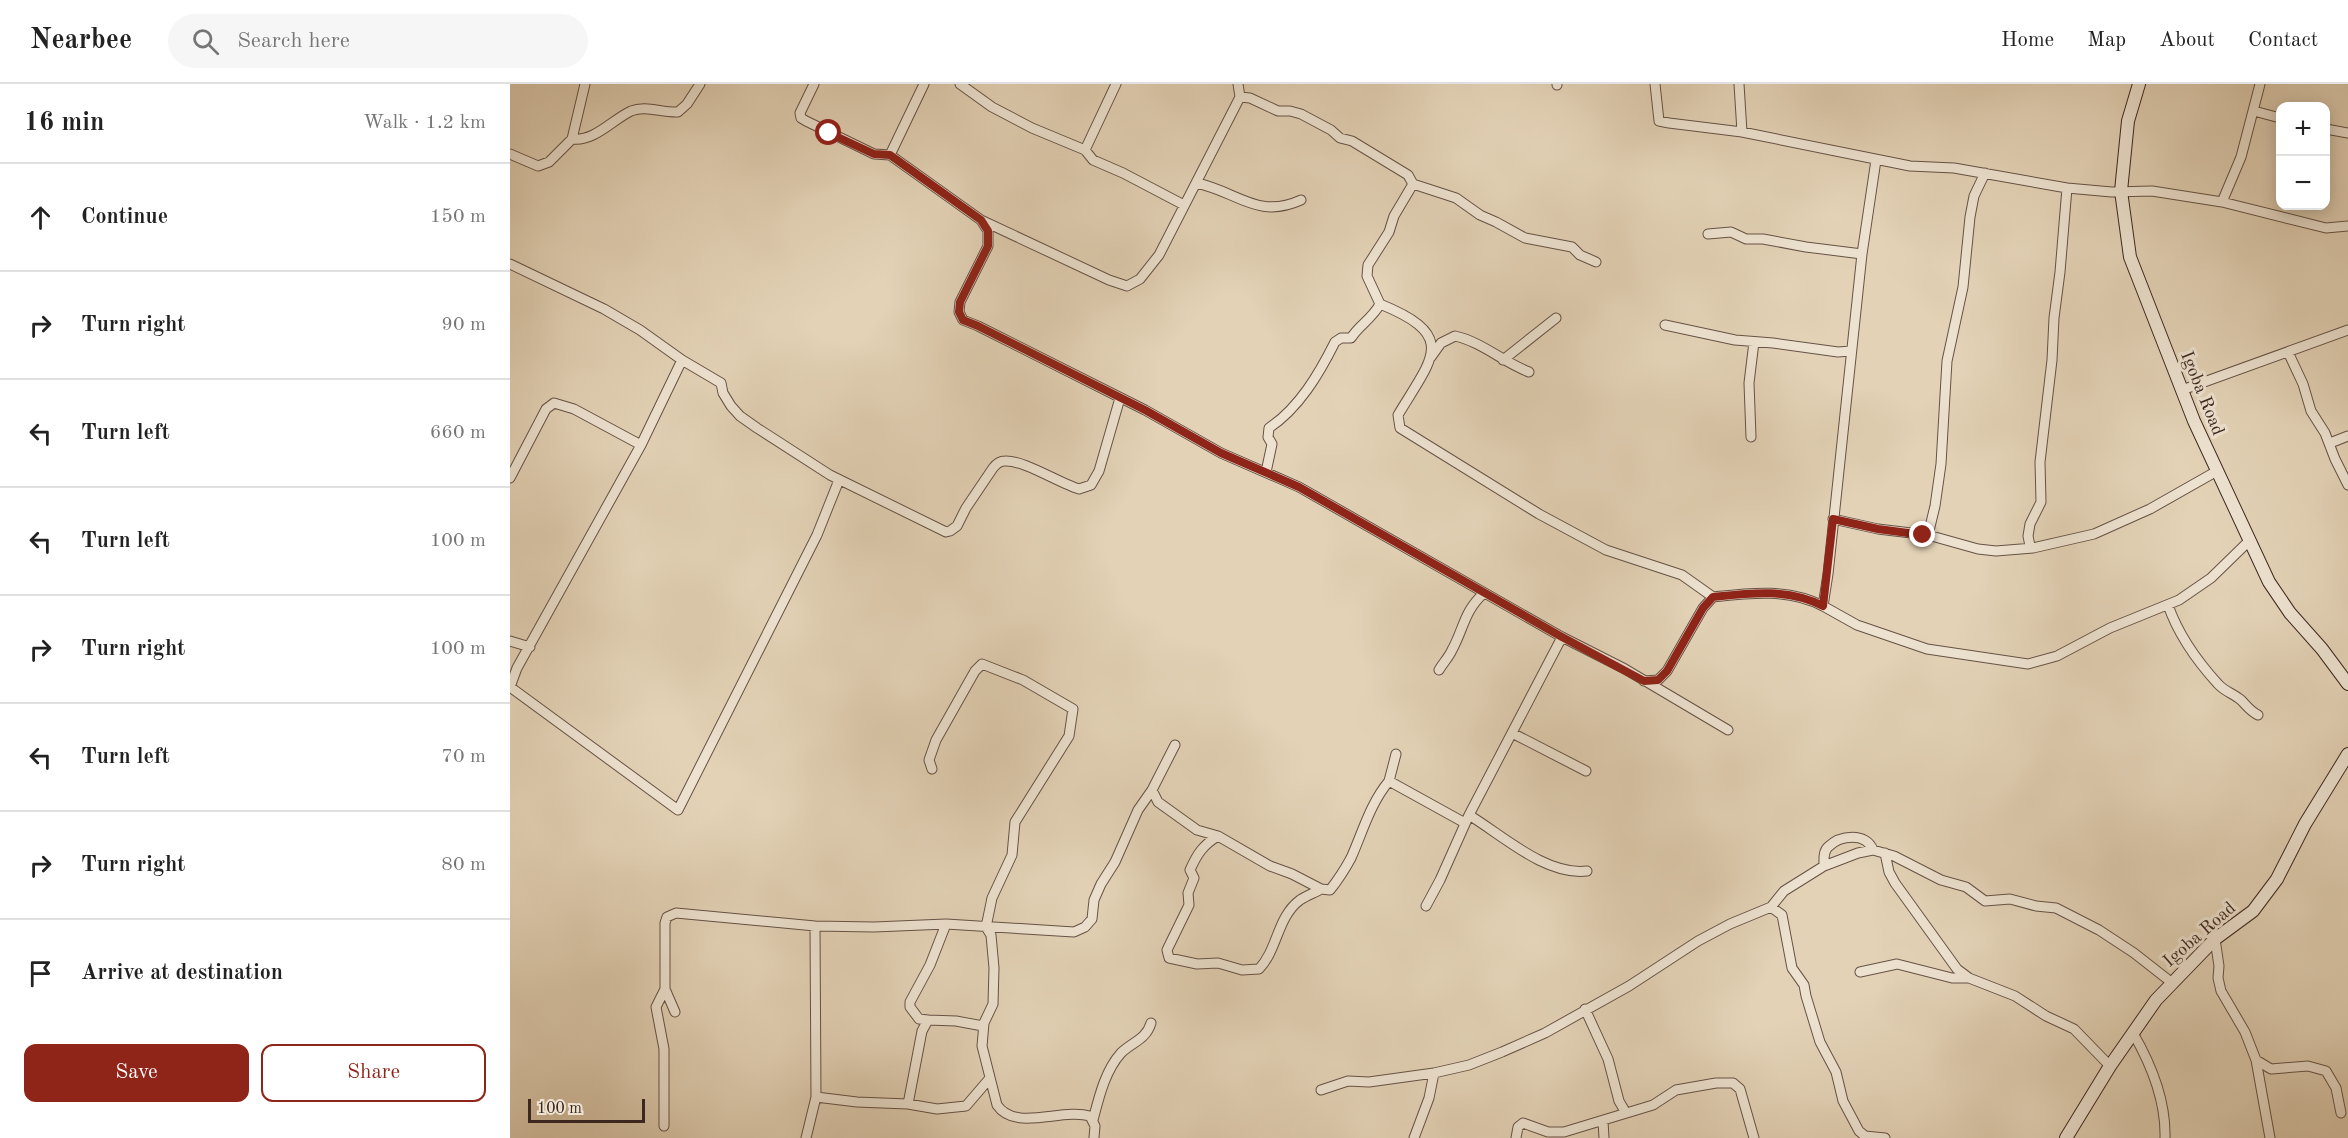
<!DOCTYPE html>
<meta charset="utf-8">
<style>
:root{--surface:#fff;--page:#f6f6f6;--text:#222;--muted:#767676;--line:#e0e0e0;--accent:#8f2418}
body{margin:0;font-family:"Old Standard TT",serif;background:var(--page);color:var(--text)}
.controls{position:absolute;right:18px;top:18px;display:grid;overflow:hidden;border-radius:12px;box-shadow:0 3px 15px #0003}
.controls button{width:54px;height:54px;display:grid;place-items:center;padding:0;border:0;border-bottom:2px solid var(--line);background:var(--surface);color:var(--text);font:30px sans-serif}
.scale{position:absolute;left:18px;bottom:15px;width:117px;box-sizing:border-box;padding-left:6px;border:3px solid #3d2820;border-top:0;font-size:16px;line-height:21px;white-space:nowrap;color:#3d2820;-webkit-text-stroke:4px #ede2d0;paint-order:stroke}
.stop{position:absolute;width:18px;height:18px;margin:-14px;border:4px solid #8f2418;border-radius:50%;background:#fff}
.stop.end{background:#8f2418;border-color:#fff;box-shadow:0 2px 6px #0008}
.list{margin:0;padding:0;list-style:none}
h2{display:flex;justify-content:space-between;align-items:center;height:78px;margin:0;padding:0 24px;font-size:26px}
h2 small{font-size:20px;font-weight:400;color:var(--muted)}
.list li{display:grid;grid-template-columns:39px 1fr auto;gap:18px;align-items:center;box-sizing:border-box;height:108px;padding:0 24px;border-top:2px solid var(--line)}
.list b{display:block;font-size:22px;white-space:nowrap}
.list em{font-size:20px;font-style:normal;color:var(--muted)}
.actions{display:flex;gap:12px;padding:18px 24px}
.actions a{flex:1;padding:14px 0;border:2px solid var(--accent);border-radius:12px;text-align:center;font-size:21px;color:var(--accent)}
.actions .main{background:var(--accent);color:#fff}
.icon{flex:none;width:33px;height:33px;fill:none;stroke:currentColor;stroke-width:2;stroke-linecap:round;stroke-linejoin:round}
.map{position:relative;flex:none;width:1838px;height:1054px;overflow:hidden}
header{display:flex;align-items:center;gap:36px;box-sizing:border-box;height:84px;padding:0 30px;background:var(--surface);border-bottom:2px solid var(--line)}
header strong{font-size:28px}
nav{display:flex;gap:33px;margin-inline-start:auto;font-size:21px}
.search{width:420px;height:54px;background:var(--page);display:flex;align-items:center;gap:15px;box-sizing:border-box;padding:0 21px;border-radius:33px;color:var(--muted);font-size:22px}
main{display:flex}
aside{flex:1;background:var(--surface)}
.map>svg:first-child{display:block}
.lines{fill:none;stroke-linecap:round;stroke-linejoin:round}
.street-casing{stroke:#665246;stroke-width:11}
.secondary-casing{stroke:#3d2820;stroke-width:14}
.street{stroke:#ede2d0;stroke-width:9}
.secondary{stroke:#ede2d0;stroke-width:12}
.route{stroke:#8f2418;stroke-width:8}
.labels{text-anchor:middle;stroke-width:6;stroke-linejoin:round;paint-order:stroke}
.street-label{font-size:18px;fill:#3d2820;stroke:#ede2d0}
</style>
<header>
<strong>Nearbee</strong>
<div class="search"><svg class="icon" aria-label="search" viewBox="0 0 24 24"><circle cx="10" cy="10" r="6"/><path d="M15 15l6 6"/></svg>Search here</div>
<nav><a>Home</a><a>Map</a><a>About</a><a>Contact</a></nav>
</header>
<main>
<aside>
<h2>16 min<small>Walk · 1.2 km</small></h2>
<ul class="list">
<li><svg class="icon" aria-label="ahead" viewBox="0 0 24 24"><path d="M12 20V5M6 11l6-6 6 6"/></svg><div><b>Continue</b></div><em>150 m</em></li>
<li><svg class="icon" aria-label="right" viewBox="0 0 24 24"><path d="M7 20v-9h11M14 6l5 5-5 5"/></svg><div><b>Turn right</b></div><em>90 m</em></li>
<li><svg class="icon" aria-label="left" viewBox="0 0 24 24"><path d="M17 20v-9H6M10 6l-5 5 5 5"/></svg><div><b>Turn left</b></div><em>660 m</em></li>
<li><svg class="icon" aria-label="left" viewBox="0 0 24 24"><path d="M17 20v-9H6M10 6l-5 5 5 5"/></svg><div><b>Turn left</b></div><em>100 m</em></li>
<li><svg class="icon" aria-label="right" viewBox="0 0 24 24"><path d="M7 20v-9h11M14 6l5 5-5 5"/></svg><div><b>Turn right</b></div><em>100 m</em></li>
<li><svg class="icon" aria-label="left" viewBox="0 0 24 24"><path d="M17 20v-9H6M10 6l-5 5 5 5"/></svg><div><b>Turn left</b></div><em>70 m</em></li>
<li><svg class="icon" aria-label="right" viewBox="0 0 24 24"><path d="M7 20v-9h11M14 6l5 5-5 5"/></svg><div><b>Turn right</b></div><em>80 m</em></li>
<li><svg class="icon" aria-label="arrive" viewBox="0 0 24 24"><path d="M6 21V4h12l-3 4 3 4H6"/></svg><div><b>Arrive at destination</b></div></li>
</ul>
<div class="actions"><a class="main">Save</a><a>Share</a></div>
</aside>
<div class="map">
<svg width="1838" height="1054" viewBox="0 0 1838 1054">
<rect width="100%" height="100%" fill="#e3d2b6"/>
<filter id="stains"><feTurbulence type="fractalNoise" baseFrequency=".00333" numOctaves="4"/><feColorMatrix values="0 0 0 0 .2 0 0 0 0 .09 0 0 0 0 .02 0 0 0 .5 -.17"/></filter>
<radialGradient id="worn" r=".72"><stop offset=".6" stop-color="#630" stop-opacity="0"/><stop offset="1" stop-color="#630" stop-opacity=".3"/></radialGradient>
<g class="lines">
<!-- street casing -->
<g class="street-casing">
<path id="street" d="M304,0L290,29L291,34L296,37L364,70L380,71L471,136L599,196L617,202L630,195L649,171L730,13L728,0
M450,0L482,23L522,44L575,66
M606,0L575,66L583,76L613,89L674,121
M1047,0V1
M1145,0L1149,37L1159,39L1232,48L1400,82L1444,84L1557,104L1602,108L1642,107L1712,118L1816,144L1838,142
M1229,0L1232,48
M730,13L740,14L768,27H780L791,30L821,46L830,54L842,57L898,91L903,100L946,114L970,131L986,138L1015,154L1062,163L1070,171L1086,178
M1744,27L1770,34
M1816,45L1838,49
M62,55C84,58 102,36 121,27C136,21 152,29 168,28L177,20L190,0
M0,70L28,82L39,78L62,55L75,0
M380,71L414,0
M686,99C727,107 747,136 791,116
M903,100L884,132L879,148L858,181L857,192L870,220C949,252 922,274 888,331L890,344L1029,430L1096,466L1172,491L1203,513
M1712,118L1731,73L1750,0
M471,136L478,147V162L450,218L449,228L453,236L468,242L635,326L711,369L789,403L1052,553L1115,585L1218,646
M1198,150L1221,148L1236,155H1253L1296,163L1352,170
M0,180L94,225L130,246L172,276L211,299L213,309L221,322L230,332L247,344L320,391L436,448L440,447L447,442L456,424L483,384C486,380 489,377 495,377C514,376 549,399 569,405L581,401L589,387L610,314
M1155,241L1225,256L1263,259L1328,268L1341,267
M1778,268L1793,300L1801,327L1815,349L1825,375L1838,401
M921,273L931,259L945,252C972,258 993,278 1019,288
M172,276L131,361L7,584L0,603L168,726L307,451L329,396
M993,276L1046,234
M1672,306L1838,246
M1241,353L1239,299L1244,258
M1820,359L1838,352
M756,388L762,360L758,353L759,344C789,324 809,290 825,258L831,254H841C849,241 862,235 870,220
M0,394L36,325L44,319L64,325L131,361
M1323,435L1368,445L1418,451L1468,465L1486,467L1523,464L1584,450L1640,425L1707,387
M1418,451L1425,422L1431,380L1437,277L1453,203L1460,133L1464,112L1475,89
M1523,464L1520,462L1518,452L1520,440L1531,418L1530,378L1542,276L1544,234L1550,188L1557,104
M1658,521C1668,550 1687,577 1708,600C1714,607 1724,610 1731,616C1737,622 1740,627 1748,631
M1313,522L1347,541L1417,565L1518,580L1547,572L1600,544L1669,516L1701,494L1740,456
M0,557L20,563
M929,586C933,579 939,573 942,566C954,544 954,527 974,509
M1134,597L1148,596L1157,587L1193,524L1203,513C1240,509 1278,504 1313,522L1318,490L1352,170L1366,76
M1002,649L1076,687
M665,661L642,706L648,718L687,746L708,752L760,782L782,790L811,805L820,806C828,796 835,785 841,774C853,747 860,720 879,697L955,739
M422,685L419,676L426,656L465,587L472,580L513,596L563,625L559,652L505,738L502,771L482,814L476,843L481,851L484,884L483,920L474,939L472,962L487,1021C505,1048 551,1024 580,1032L585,1042L584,1054
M879,697L886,670
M959,731C992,751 1036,792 1077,787
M708,752C693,761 687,770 680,786L684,794L678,809L679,821L657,866L659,874L687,880L708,879L732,886L749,885C768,865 767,833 790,816C796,812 804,809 811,805
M1375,769L1379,788L1385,799L1447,885L1459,894
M1314,782C1314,775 1313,768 1318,763C1330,751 1356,748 1363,766
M916,822L930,796L959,731L1052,553
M1261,823L1272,831L1282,884L1294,901L1296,912L1310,958L1326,988L1333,1017L1349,1047L1355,1052L1375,1054
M1705,855L1709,882L1708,894L1711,907L1735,948L1746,976L1760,1054
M1350,888L1387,880L1442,894H1459L1505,912L1536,932L1564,945L1600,982
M1075,925L1098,975L1109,1017L1116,1029
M165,928L155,905V839L157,833L166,829L305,842L364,843L436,840L564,848L575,843L582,835L584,816L591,800L605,778L628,726L642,706
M418,936L446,937L473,942
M1623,949C1641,980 1656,1017 1655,1054
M1746,976L1761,985L1798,982L1816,987L1826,1004L1831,1029
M811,1006L838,997L859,998L924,989L959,981L992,968L1035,949L1119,902L1188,857L1220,840L1261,823L1274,807L1314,782L1348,769L1363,766L1384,772L1431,796L1456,803L1475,817L1500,815L1526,822L1546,824L1589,846L1624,869L1661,898
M306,1013L347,1018L398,1020L427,1025L456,1022L480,994
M398,1020L412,947L418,936L409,935L400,923V918L420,881L436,840
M583,1036C589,1013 595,987 611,969C622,958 636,956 641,939
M1093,1037L1094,1054
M154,1042V965L146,923L155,905
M296,1054L306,1013L305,842
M904,1054L919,1014L924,989
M1006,1054L1008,1043L1013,1039L1038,1048H1054L1143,1021L1166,1006L1206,999H1223L1230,1005L1244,1054"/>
</g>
<!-- secondary casing -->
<g class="secondary-casing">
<path id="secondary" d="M1629,0L1618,37L1611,107L1620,173L1684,337L1759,498L1780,529L1812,565L1838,600
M1556,1054L1600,982L1646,916L1705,855L1743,827L1767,795L1795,740L1838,670"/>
</g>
<!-- street -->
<use href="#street" class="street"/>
<!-- secondary -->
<use href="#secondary" class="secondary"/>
</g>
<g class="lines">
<!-- route -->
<path class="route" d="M319,49L364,70L380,71L471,136L478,147V162L450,218L449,228L453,236L468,242L635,326L711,369L789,403L1052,553L1134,597L1148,596L1157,587L1193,524L1203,513C1240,509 1278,504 1313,522L1323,435L1368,445L1413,451"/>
</g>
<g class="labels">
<!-- street labels -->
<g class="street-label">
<text transform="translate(1693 309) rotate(68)" y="6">Igoba Road</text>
<text transform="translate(1689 850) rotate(-41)" y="6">Igoba Road</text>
</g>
</g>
<rect width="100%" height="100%" filter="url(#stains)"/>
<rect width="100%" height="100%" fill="url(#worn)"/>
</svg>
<div class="controls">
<button>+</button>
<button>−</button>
</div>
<div class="scale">100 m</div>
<div class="stop" style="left:319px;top:49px"></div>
<div class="stop end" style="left:1413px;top:451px"></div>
</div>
</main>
